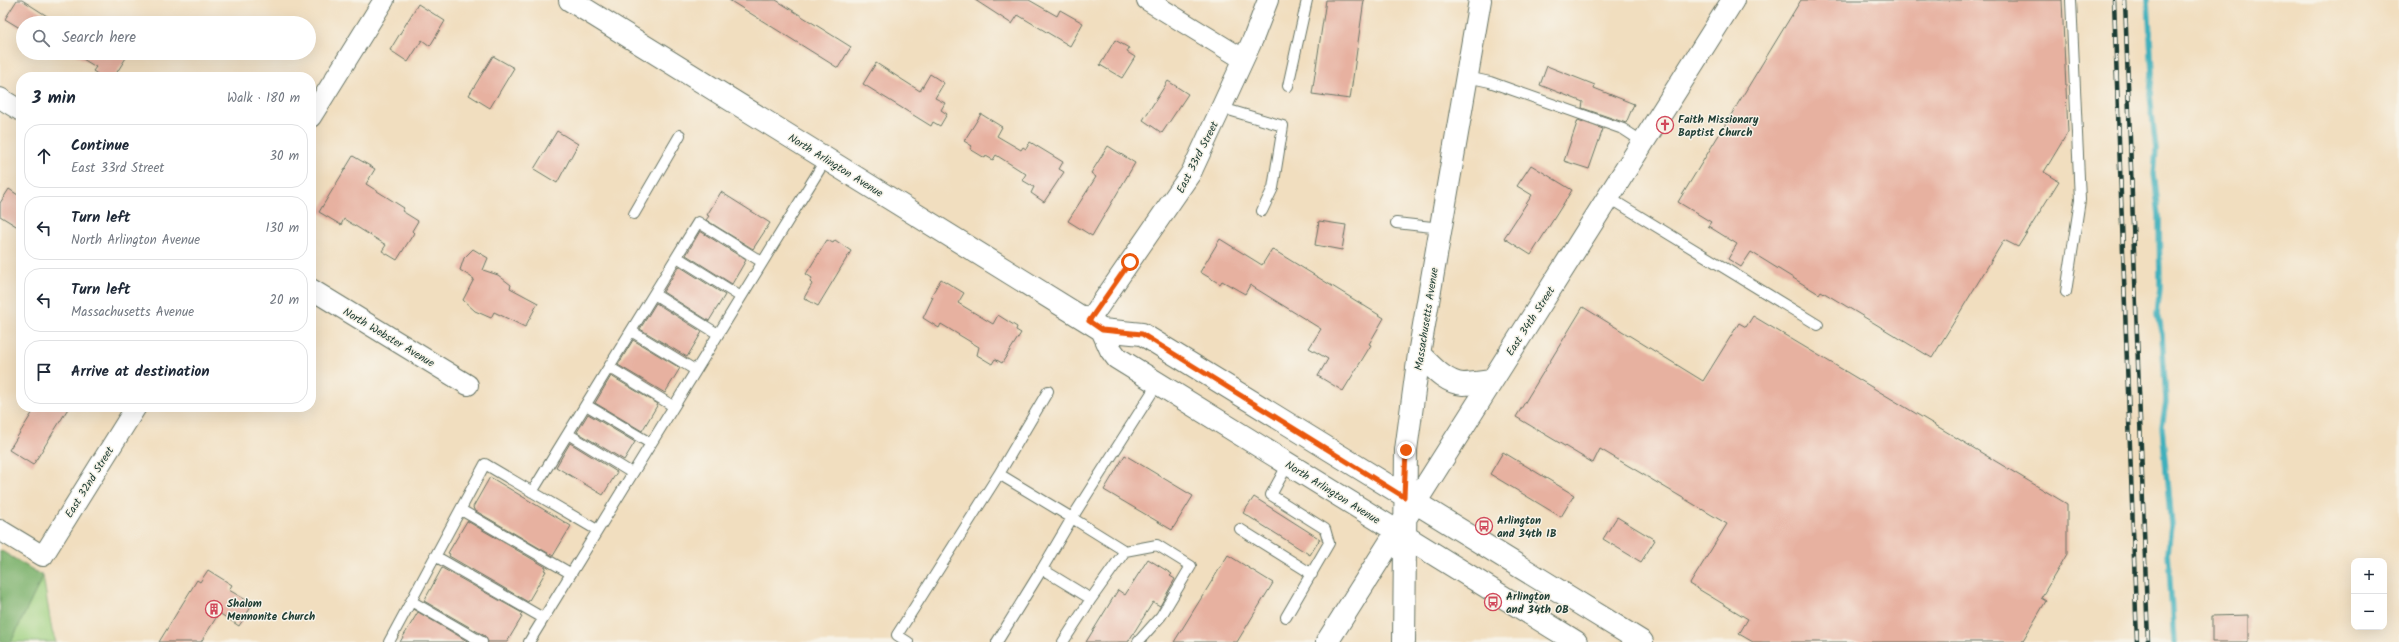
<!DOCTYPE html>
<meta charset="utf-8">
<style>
:root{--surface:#fff;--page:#f2f2f3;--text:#1f2937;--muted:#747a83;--line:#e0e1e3}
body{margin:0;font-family:Kalam,sans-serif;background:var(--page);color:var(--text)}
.controls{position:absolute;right:12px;bottom:12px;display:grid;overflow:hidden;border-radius:8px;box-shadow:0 4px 16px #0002}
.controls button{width:36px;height:36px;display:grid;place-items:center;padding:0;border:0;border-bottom:1px solid var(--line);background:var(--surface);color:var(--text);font:20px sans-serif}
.stop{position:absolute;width:12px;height:12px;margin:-9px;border:3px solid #ea580c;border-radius:50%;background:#fff}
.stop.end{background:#ea580c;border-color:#fff;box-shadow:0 1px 4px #0008}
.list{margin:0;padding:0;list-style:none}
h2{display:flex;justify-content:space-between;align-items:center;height:52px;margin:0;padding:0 16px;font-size:17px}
h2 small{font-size:13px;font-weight:400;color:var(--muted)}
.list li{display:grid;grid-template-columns:26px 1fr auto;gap:12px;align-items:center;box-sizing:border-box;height:64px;margin:0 8px 8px;padding:0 8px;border:1px solid var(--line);border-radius:16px}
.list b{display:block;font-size:15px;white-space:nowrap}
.list p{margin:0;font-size:13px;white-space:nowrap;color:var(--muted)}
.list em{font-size:13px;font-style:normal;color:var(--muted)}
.icon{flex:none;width:22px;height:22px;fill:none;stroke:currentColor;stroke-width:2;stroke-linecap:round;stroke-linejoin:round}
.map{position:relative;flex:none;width:2399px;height:642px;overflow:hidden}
.search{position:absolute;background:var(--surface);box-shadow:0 4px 16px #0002;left:16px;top:16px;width:300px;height:44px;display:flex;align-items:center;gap:10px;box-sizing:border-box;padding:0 14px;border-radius:22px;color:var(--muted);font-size:15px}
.panel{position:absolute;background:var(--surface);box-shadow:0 4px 16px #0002;left:16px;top:72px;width:300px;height:340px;border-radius:16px}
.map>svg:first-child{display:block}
.green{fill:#9ed180;stroke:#5e875a}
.forest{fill:#7eb36e;stroke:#4e7851}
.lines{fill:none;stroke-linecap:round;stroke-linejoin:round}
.stream{stroke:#41b0bc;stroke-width:5.5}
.building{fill:#e7b1a0}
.lane-casing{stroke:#687565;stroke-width:12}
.street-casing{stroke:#687565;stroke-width:22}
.secondary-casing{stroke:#687565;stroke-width:24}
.lane{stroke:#fff;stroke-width:10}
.street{stroke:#fff;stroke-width:20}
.secondary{stroke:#fff;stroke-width:22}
.rail-casing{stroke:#1f3d34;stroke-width:4.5}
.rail{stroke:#f7f3e8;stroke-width:3;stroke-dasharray:9;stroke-linecap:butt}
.route{stroke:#ea580c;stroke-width:5}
.labels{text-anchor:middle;stroke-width:3;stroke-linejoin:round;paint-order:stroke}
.poi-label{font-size:11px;font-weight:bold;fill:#1f3d34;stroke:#f7f3e8;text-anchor:start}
.street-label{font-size:11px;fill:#1f3d34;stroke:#f7f3e8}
</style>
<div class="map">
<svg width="2399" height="642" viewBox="0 0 2399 642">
<rect width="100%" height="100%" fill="#f7f3e8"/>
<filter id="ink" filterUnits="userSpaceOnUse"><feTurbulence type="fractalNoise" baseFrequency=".025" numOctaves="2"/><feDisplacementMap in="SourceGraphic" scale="8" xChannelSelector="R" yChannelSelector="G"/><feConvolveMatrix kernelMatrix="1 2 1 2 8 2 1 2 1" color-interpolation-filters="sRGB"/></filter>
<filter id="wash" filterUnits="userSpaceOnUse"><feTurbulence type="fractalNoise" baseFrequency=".012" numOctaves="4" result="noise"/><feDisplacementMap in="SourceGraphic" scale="16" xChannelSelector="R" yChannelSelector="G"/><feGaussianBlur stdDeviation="0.9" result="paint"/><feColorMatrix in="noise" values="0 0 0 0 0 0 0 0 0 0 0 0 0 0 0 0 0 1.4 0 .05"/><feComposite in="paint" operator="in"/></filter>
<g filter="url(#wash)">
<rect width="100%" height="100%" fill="#f1debf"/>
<!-- green -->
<path class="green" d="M43,576L52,631L56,642H11Z"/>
<!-- forest -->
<path class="forest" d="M0,550L43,576L11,642H0Z"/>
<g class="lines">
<!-- stream -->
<path class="stream" d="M2148,0L2152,73L2150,95L2156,150L2154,174L2159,215L2160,287L2157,315L2162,334L2166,402L2162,426L2171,526L2168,552L2174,642"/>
</g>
<g id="blocks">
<!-- building -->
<path class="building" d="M17,0H22L58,23H23V30L5,19Z
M729,0H776L851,47L838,68Z
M975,0H1029L1057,16L1060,10L1083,23L1070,46L1018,15L1012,24Z
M1326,0H1364L1350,99L1312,94Z
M1801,0H2062L2068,132L2044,172L2059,181L2018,247L2004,240L1932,358L1821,291L1819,294L1751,252L1741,267L1728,259L1737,244L1708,226L1711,222L1678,202Z
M418,4L445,21L430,46L422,40L408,62L390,50Z
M1115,40L1129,48L1127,52L1135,57L1122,78L1100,65Z
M73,53H129L114,77H102L93,71L96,67Z
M493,56L514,68L490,108L469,95Z
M876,63L920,91L930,74L944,83L935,98L945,103L941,110L947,114L940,126L933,122L931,126L863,84Z
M1547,66L1595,85L1594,88L1634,104L1626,123L1582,108L1583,102L1540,85Z
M1168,81L1188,94L1162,133L1143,120Z
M981,114L1002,127L997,136L1021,150L1023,147L1026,149L1030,142L1063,162L1059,169L1064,172L1044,202L1031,193L1034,187L1022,180L1026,174L996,155L993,160L986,156L985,158L970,149L972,146L964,141Z
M1578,120L1603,129L1589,169L1564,161Z
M557,131L578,144L557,183L534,169Z
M1108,146L1135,163L1092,236L1068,221L1096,177L1091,173Z
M353,156L375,169L366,184L404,208L402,211L418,221L412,231L414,233L397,260L382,251L386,245L344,219L341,225L319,212Z
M1531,165L1572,190L1531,255L1504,238L1532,195L1517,186Z
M9,189L21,197V229L0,216V203Z
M721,192L770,223L753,249L706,220L709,216L707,215Z
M1319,221L1346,225L1342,250L1315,245Z
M700,231L746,260L732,284L686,255Z
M1220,239L1262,265L1272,249L1384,318L1369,344L1371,345L1343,391L1318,376L1328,359L1309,348L1321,329L1250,285L1245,294L1222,281L1220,284L1200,272Z
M827,240L833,243L835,240L851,251L818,306L804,298L812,284L810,282L812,278L806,274Z
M473,249L488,258L483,270L498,275L511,285L510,288L538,303L525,327L494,312L491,318L475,311L463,300L474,279L460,270L464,258Z
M679,266L725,295L709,321L663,292Z
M941,279L964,293L958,303L993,324L998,315L1017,327L1016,330L1021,333L1002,363L995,359L992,364L977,355L979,347L941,324L939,328L923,318L933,297L931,296Z
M656,303L702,332L687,357L640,329Z
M1583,307L1703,381L1739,323L1746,327L1753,316L2067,504V554L2041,598L2046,601L2022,642H1753L1739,634L1748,619L1690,584L1727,524L1600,449L1593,463L1516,417Z
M633,340L680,368L665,393L618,365Z
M611,376L658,404L642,431L595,403Z
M36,407H69L33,465L9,450Z
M588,414L635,442L624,460L577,432Z
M570,443L617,472L603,495L556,467Z
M1503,452L1574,495L1561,517L1490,474Z
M1125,455L1193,496L1172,530L1104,490Z
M490,477L571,526L553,556L474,510L473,507Z
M1254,497L1320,539L1310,555L1243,513Z
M1617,517L1655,540L1641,562L1603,539Z
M467,521L546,567L544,570L546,571L528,602L449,556L450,554L448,553Z
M1228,555L1273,583L1237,642H1174Z
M1148,559L1172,574L1170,576L1175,579L1160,606L1153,602L1128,642H1086L1118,590L1125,595Z
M442,568L522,613L520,616L522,617L507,642H488L485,636L424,601Z
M208,570L232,585L229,590L253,604L239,626L219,613L201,642H159L197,580L200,582Z
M418,612L469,642H400Z
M2248,615V642H2212V616Z"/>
</g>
</g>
<g filter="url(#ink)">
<use href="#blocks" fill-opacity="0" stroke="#687565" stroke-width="1"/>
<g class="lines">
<!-- lane casing -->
<g class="lane-casing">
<path id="lane" d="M1467,77L1490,82L1623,129L1643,142
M1288,86L1307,0
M1222,108L1283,126L1273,188L1262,211
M1608,197L1818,325
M634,214L680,135
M1396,223L1441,228
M677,257L741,297
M2066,292L2080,200L2071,0
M654,294L718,334
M631,331L695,370
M609,367L673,406
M1048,391L999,474L1072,518L1042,569L1091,599L1125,551L1072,518L1158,383
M586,405L650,443
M568,434L632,473
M532,492L698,222L762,262
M461,510L570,573
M1240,529L1312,574
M1125,551L1157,545L1191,566L1161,616L1138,642
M435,556L543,618
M411,601L482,642
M1286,617L1329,543L1325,529L1271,495L1288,464
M389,642L485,464L597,530
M529,642L826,159
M908,642L897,635L999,474
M997,642L1042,569
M1063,642L1091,599"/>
</g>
<!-- street casing -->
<g class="street-casing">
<path id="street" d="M1147,0L1243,59
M0,98L21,111
M311,117L384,0
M311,289L468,385
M1089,321L1191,173L1253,39L1268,0
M0,530L43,556L136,407"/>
</g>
<!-- secondary casing -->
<g class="secondary-casing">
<path id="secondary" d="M570,0L1102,330L1142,334L1642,642
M1102,330L1111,350L1117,358L1576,642
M1419,354C1431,365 1445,383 1463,384C1472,384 1482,382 1491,381
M1327,642L1733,0
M1404,642L1406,450L1419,354L1480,0"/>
</g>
<!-- lane -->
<use href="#lane" class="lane"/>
<!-- street -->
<use href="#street" class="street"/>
<!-- secondary -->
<use href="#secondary" class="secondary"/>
<!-- rail casing -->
<g class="rail-casing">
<path id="rail" d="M2114,0L2137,642
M2125,0L2148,642"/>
</g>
<!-- rail -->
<use href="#rail" class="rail"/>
</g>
</g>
<g class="lines" filter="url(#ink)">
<!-- route -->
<path class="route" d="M1130,262L1089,321L1102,330L1142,334L1404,497L1406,450"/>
</g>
<!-- icons -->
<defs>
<g id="church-ring" transform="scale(0.9)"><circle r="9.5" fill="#f7f3e8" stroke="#d1495b" stroke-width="1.5"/><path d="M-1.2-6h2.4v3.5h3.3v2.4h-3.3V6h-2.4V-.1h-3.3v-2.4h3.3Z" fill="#d1495b"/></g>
<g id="bus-ring" transform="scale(0.9)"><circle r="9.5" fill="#f7f3e8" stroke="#d1495b" stroke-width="1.5"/><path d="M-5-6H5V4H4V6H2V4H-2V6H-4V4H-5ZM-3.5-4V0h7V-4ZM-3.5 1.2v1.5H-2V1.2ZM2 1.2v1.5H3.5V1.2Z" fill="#d1495b"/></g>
<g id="building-ring" transform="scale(0.9)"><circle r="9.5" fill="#f7f3e8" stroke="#d1495b" stroke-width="1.5"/><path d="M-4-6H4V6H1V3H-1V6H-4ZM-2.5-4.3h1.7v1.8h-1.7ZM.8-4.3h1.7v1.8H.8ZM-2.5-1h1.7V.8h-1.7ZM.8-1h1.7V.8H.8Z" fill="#d1495b"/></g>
</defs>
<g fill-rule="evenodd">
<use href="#church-ring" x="1665" y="125"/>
<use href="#bus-ring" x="1484" y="526"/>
<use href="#bus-ring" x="1493" y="602"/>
<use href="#building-ring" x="214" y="609"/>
</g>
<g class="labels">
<!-- poi labels -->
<g class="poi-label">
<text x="1678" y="123">Faith Missionary<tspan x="1678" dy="13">Baptist Church</tspan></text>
<text x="1497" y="524">Arlington<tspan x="1497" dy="13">and 34th IB</tspan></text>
<text x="1506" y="600">Arlington<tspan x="1506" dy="13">and 34th OB</tspan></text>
<text x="227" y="607">Shalom<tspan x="227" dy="13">Mennonite Church</tspan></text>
</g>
<!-- street labels -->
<g class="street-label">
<text transform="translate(1197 157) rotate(-63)" y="4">East 33rd Street</text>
<text transform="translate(836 165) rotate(32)" y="4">North Arlington Avenue</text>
<text transform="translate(1426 319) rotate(-81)" y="4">Massachusetts Avenue</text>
<text transform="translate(1530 321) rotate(-57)" y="4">East 34th Street</text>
<text transform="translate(389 337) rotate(31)" y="4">North Webster Avenue</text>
<text transform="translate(89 482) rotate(-58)" y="4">East 32nd Street</text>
<text transform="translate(1333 492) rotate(32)" y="4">North Arlington Avenue</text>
</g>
</g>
</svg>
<div class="controls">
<button>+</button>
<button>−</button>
</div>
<div class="stop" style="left:1130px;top:262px"></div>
<div class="stop end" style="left:1406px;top:450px"></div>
<div class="search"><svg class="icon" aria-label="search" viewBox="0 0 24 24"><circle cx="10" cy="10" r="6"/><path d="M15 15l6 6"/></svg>Search here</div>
<section class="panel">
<h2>3 min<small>Walk · 180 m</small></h2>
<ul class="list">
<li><svg class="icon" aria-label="ahead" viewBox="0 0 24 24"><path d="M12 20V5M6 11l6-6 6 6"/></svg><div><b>Continue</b><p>East 33rd Street</p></div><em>30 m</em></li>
<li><svg class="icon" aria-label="left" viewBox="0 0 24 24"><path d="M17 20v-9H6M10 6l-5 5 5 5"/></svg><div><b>Turn left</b><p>North Arlington Avenue</p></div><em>130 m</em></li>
<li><svg class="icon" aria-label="left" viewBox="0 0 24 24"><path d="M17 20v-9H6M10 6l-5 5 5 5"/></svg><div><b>Turn left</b><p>Massachusetts Avenue</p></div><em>20 m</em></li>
<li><svg class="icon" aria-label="arrive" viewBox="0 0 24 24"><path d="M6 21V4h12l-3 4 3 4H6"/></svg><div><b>Arrive at destination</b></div></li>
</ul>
</section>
</div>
